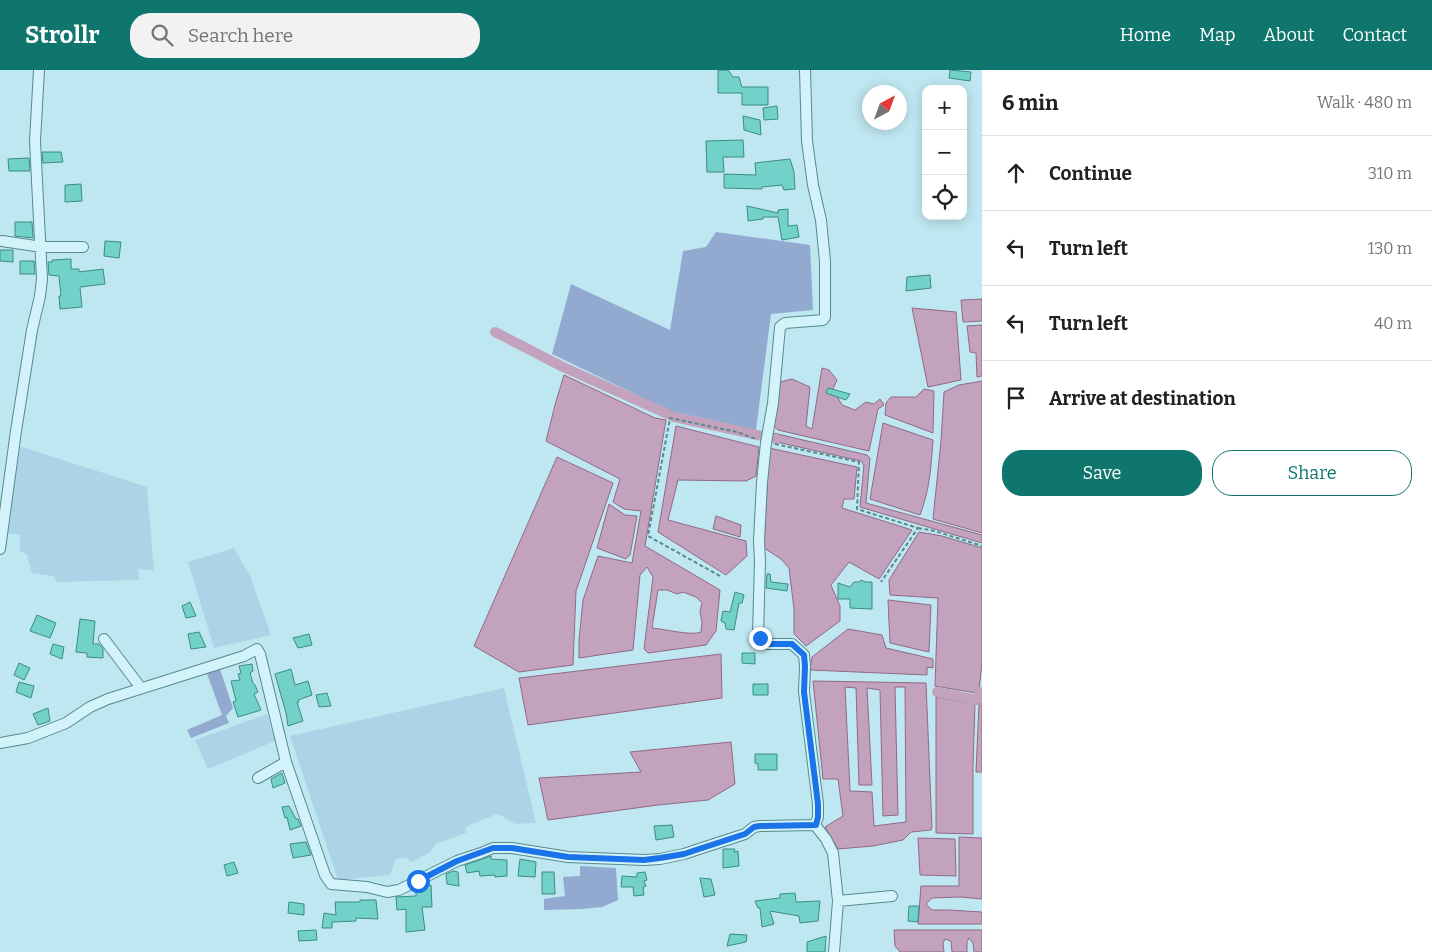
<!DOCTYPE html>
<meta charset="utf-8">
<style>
:root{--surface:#fff;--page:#f2f2f2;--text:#202124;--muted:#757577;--line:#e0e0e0;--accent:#0f766e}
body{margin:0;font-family:Bitter,serif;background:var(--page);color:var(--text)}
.controls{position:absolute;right:15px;top:15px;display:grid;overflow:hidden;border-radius:10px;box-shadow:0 2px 12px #0003}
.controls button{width:45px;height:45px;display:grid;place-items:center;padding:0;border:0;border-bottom:1px solid var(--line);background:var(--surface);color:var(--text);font:25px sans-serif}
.compass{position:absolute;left:862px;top:15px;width:45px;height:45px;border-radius:50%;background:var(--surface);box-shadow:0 2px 12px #0003;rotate:41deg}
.stop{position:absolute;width:15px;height:15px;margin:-11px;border:4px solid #1a73e8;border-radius:50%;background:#fff}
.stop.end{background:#1a73e8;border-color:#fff;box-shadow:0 1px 5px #0008}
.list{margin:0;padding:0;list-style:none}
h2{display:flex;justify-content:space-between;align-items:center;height:65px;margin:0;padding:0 20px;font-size:21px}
h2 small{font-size:16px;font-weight:400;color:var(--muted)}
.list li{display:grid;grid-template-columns:32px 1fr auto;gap:15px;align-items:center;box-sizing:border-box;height:75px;padding:0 20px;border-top:1px solid var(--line)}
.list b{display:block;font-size:19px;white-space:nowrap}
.list em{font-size:16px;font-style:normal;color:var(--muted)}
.actions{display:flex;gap:10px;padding:15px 20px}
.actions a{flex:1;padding:11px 0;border:1px solid var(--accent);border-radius:20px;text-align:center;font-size:18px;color:var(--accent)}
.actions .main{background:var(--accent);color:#fff}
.icon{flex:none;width:28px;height:28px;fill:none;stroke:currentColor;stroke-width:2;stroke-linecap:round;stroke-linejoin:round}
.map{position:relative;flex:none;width:982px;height:882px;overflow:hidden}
header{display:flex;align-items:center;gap:30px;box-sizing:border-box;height:70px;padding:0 25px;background:var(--accent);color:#fff}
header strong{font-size:24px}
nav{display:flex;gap:28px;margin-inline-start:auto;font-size:18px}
.search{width:350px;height:45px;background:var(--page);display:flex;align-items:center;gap:12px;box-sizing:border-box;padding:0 18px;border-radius:20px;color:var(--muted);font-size:19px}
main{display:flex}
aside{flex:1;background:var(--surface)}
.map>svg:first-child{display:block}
.farmland{fill:#acd4e7}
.green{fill:#92aad0}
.water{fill:#c2a2bc;stroke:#916987;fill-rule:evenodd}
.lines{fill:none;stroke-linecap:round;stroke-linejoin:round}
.canal{stroke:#c2a2bc;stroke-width:10}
.building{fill:#72d2c9;stroke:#3a8c82}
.street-casing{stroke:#568a8b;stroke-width:12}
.path{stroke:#568a8b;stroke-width:2;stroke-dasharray:4 2.5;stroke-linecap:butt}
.street{stroke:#d3f3fb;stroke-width:10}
.route{stroke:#1a73e8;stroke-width:6}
</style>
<header>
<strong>Strollr</strong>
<div class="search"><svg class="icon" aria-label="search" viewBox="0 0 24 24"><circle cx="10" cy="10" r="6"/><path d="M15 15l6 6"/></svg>Search here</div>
<nav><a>Home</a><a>Map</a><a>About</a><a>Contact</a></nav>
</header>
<main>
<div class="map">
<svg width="982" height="882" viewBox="0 0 982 882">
<rect width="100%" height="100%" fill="#bfe7f1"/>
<!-- farmland -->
<path class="farmland" d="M16,375L147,417L154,501L138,499L139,510L57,512L53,506L32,503L27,485L20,481V465L5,463Z
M234,478L251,508L271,565L214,578L188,492Z
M504,618L536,753L515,754L504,747L497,744L467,756L465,761L466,763L436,774L430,782L412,792L406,788L396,789L390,805L338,810L290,666Z
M267,644L275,671L208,699L195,670Z"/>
<!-- green -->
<path class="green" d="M716,162L810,175L813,240L771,244L756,360L670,341L552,284L571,214L670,260L683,181L706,177Z
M219,596L233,638L226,646L229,653L191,668L187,660L222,645L206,601Z
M580,796L616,798L618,830L602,837L582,839L544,840V829L565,826L563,807L580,806Z"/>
<!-- water -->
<path class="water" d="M982,229V251L963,252L961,230Z
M912,238L956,242L961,310L928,317Z
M982,255V306L977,307L976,283L970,282L967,256Z
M822,298L829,300L837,310L833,319L842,335L855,340L866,332L874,334L880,329L884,335L878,339L869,381L778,360L772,355L780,312L792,309L810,317L806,356L812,359Z
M564,305L655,348L666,350L645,476L720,520L716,561L706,575L648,583L644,579L653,507L647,497L640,505L633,580L579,588V570L583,530L598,486L632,493L641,441L624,439L613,432L620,409L546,371L555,335ZM658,520H667L677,524L683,522L696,527L702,533L700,541L702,553L701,562C692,566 664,559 652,558Z
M982,311V463L933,449L941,371L944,322L959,315Z
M924,319L934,321L933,363L885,345L886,333L891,327H916Z
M883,353L933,370C931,398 930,418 920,445L870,429Z
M676,356L759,377L756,406L746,411L678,410L668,450L746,471L747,486L726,505L658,462Z
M769,362L867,385L870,388L866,433L982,465V473L860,437L864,395L861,391L768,370Z
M769,378L857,397L854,429H844L842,438L912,460L879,509L849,492L831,515L840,536V551L806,576L794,564V539L789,498L781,489L764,478Z
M557,387L613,413L576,521L573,595L519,602L474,576Z
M609,434L625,445L637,446L630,485L626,489L597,478Z
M716,446L741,455L740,467L713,459Z
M919,462L942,466L982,478V593L979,620L976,623L935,616L938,528L890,525L889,510Z
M888,530L931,535L929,582L890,573Z
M848,559L882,565L886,578L933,589V598L927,597V605L810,600L812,587Z
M721,584L722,628L528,655L519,608Z
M813,611L926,613L932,758L931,760L911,762L903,770L873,776L838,779L825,757L843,746L838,709H823ZM845,617L856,618L859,715H872L867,618L880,620L883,746L898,745L895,617H905L906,752L874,756L872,722L850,721Z
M936,627L975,634L973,696V764L936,763Z
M982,633V702H976L979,634Z
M731,672L735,714L708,730L658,735L548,750L539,708L641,702L630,682Z
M959,767L982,768V829L960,827L932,828L926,834L932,840H949L982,842V854H918L921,816H959Z
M918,768L955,769L956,806L920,805Z
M894,860H982V882H974L973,873L969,868L967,872V882H952L951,871L945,869L943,873L944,882H900L895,876Z"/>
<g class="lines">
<!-- canal -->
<path class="canal" d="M495,262L563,297L674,347L776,369
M937,622L977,630L980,622L982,623"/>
</g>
<!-- building -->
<path class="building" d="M718,0H728L733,7H739L742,17H768V35H742V23H718Z
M950,0L971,2L970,11L949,8Z
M777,36L778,49L764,50L763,38Z
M743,46L760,50L761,65L744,60Z
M743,70L744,87H723L724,102H707L706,71Z
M42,82H61L63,92L43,93Z
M29,88L30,101H9L8,89Z
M790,89L794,102L795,119L784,120L782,115L762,117V119L724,118V104L756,105L755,93Z
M81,114L82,131L65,132V115Z
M747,136L778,143V140L788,139V156L797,155L799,167L782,170L778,147H763V149L748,151Z
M15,152H32L33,168L15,166Z
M105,171L121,172L119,188L104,186Z
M0,180H13V192L0,191Z
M71,189V199H79V202L103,199L105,214L80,217L82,237L60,239L59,226H61L59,206L49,205L48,192H52V190Z
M20,191H34L35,204H20Z
M930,205L931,218L906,221L907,207Z
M828,318L850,324L846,330L826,323Z
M767,504H770L771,512L788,514L787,521L766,518Z
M861,510L865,512H872V539L850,538V529H838V513L850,517L854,512H859Z
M735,522L744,525L742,533H739L734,560L726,559L725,553L721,551L723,541L730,542Z
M190,532L196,546L186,548L182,536Z
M37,545L56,553L50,568L30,561Z
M80,549L95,551L93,574H99L103,579V588L87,587V583L76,582Z
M199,562L206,577L191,579L188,564Z
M309,564L312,575L298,578L293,568Z
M53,574L64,577L62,589L50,584Z
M742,583H755V594L742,593Z
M19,593L30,598L24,610L14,605Z
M252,594L253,601L250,603L253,613L255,615L258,622L254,624L261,640L238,647L233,632L236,631L231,611L240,610L238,604L241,603L239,596Z
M291,599L295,615L308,611L312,625L298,630L299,632H297L303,651L288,656L286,643L275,604Z
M19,612L34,616L31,628L16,622Z
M753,614H768V625H753Z
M327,623L331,636L319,637L316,625Z
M48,638L50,651L38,655L33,644Z
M755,684H777V700H758V694L755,693Z
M282,703L285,713L273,718L271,709Z
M289,736L296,749H298L301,756L290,760L287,747L285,748L282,737Z
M672,755L674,767L656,770L654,756Z
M306,772L311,785L293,788L290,774Z
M723,779H735L734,782L738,781L739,796L723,798Z
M491,786V789L507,790V806L495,807V805L480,806L479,801L467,803L465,795Z
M520,789L536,792L535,807L518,806Z
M234,792L238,803L227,806L224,795Z
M453,801L458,802L459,816L447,814L446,804Z
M542,802H554L555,824H542Z
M645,802L647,810L644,811L646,816L643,817L644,825L634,826L633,817H621L622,806L637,807V803Z
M700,808L711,809L715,825L704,827Z
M431,815L432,837H422L425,860L406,862V839L397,840L396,827L416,826V819L423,816Z
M795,823L796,832L820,831L818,851L800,853L799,846L770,841L774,854L762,857L760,838H758L755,831L780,828V824Z
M360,830H376L378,849L356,848V851L332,852V858H322L324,843L336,845L335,832H360Z
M289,832L304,834V845L288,843Z
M909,836H919L918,852L908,851Z
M316,860L317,870L299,871L298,861Z
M730,864L747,865L746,872L727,876Z
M826,866L825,882H807V872Z"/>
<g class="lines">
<!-- street casing -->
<g class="street-casing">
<path id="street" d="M805,0L807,71L813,115L821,150L825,191V247L823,250L785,253L780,257L773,333L766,373L762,412L759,471L760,491L758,565L760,568L767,574H792L804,585L805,596L804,622L818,734V747L815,755
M2,171L42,177H83
M0,479L16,361L32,260L40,226L42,209L35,71L39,0
M104,569L141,618
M0,673L28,668L66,653L90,637L108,629L244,586L257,579L260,584L286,692L325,805L331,814L367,817L387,822L399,820L457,791L481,783L493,778H512L568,787L644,790L660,789L684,784L699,779L745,764L754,757L760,756L815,755L826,769L833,783L838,831L834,882
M258,708L286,692
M838,831L892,826"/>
</g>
<!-- path -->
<path class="path" d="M775,374L859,392L857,439L918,458L881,512
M918,458L935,461L982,476
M720,506L648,466L670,348L737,362L756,369"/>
<!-- street -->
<use href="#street" class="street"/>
</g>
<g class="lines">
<!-- route -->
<path class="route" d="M418,811L457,791L493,778H512L568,787L644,790L660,788L684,784L699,779L745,764L754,757L760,756L816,755L818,747V734L804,622L805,596L804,585L792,574H768L760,568"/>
</g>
</svg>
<div class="controls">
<button>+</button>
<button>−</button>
<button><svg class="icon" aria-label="locate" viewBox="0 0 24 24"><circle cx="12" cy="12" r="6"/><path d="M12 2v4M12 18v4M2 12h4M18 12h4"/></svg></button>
</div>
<svg class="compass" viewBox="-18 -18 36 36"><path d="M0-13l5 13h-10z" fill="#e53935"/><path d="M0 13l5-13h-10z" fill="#757577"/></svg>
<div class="stop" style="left:418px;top:811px"></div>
<div class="stop end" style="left:760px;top:568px"></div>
</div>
<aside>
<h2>6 min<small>Walk · 480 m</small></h2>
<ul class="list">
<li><svg class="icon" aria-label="ahead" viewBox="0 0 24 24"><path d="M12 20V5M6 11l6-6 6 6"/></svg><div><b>Continue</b></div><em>310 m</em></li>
<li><svg class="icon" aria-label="left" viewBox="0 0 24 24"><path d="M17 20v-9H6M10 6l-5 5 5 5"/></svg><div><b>Turn left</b></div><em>130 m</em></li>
<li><svg class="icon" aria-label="left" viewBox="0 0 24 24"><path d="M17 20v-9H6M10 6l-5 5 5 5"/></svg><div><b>Turn left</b></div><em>40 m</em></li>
<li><svg class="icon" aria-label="arrive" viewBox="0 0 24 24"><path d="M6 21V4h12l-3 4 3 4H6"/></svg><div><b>Arrive at destination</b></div></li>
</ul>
<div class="actions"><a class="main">Save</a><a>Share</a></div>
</aside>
</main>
